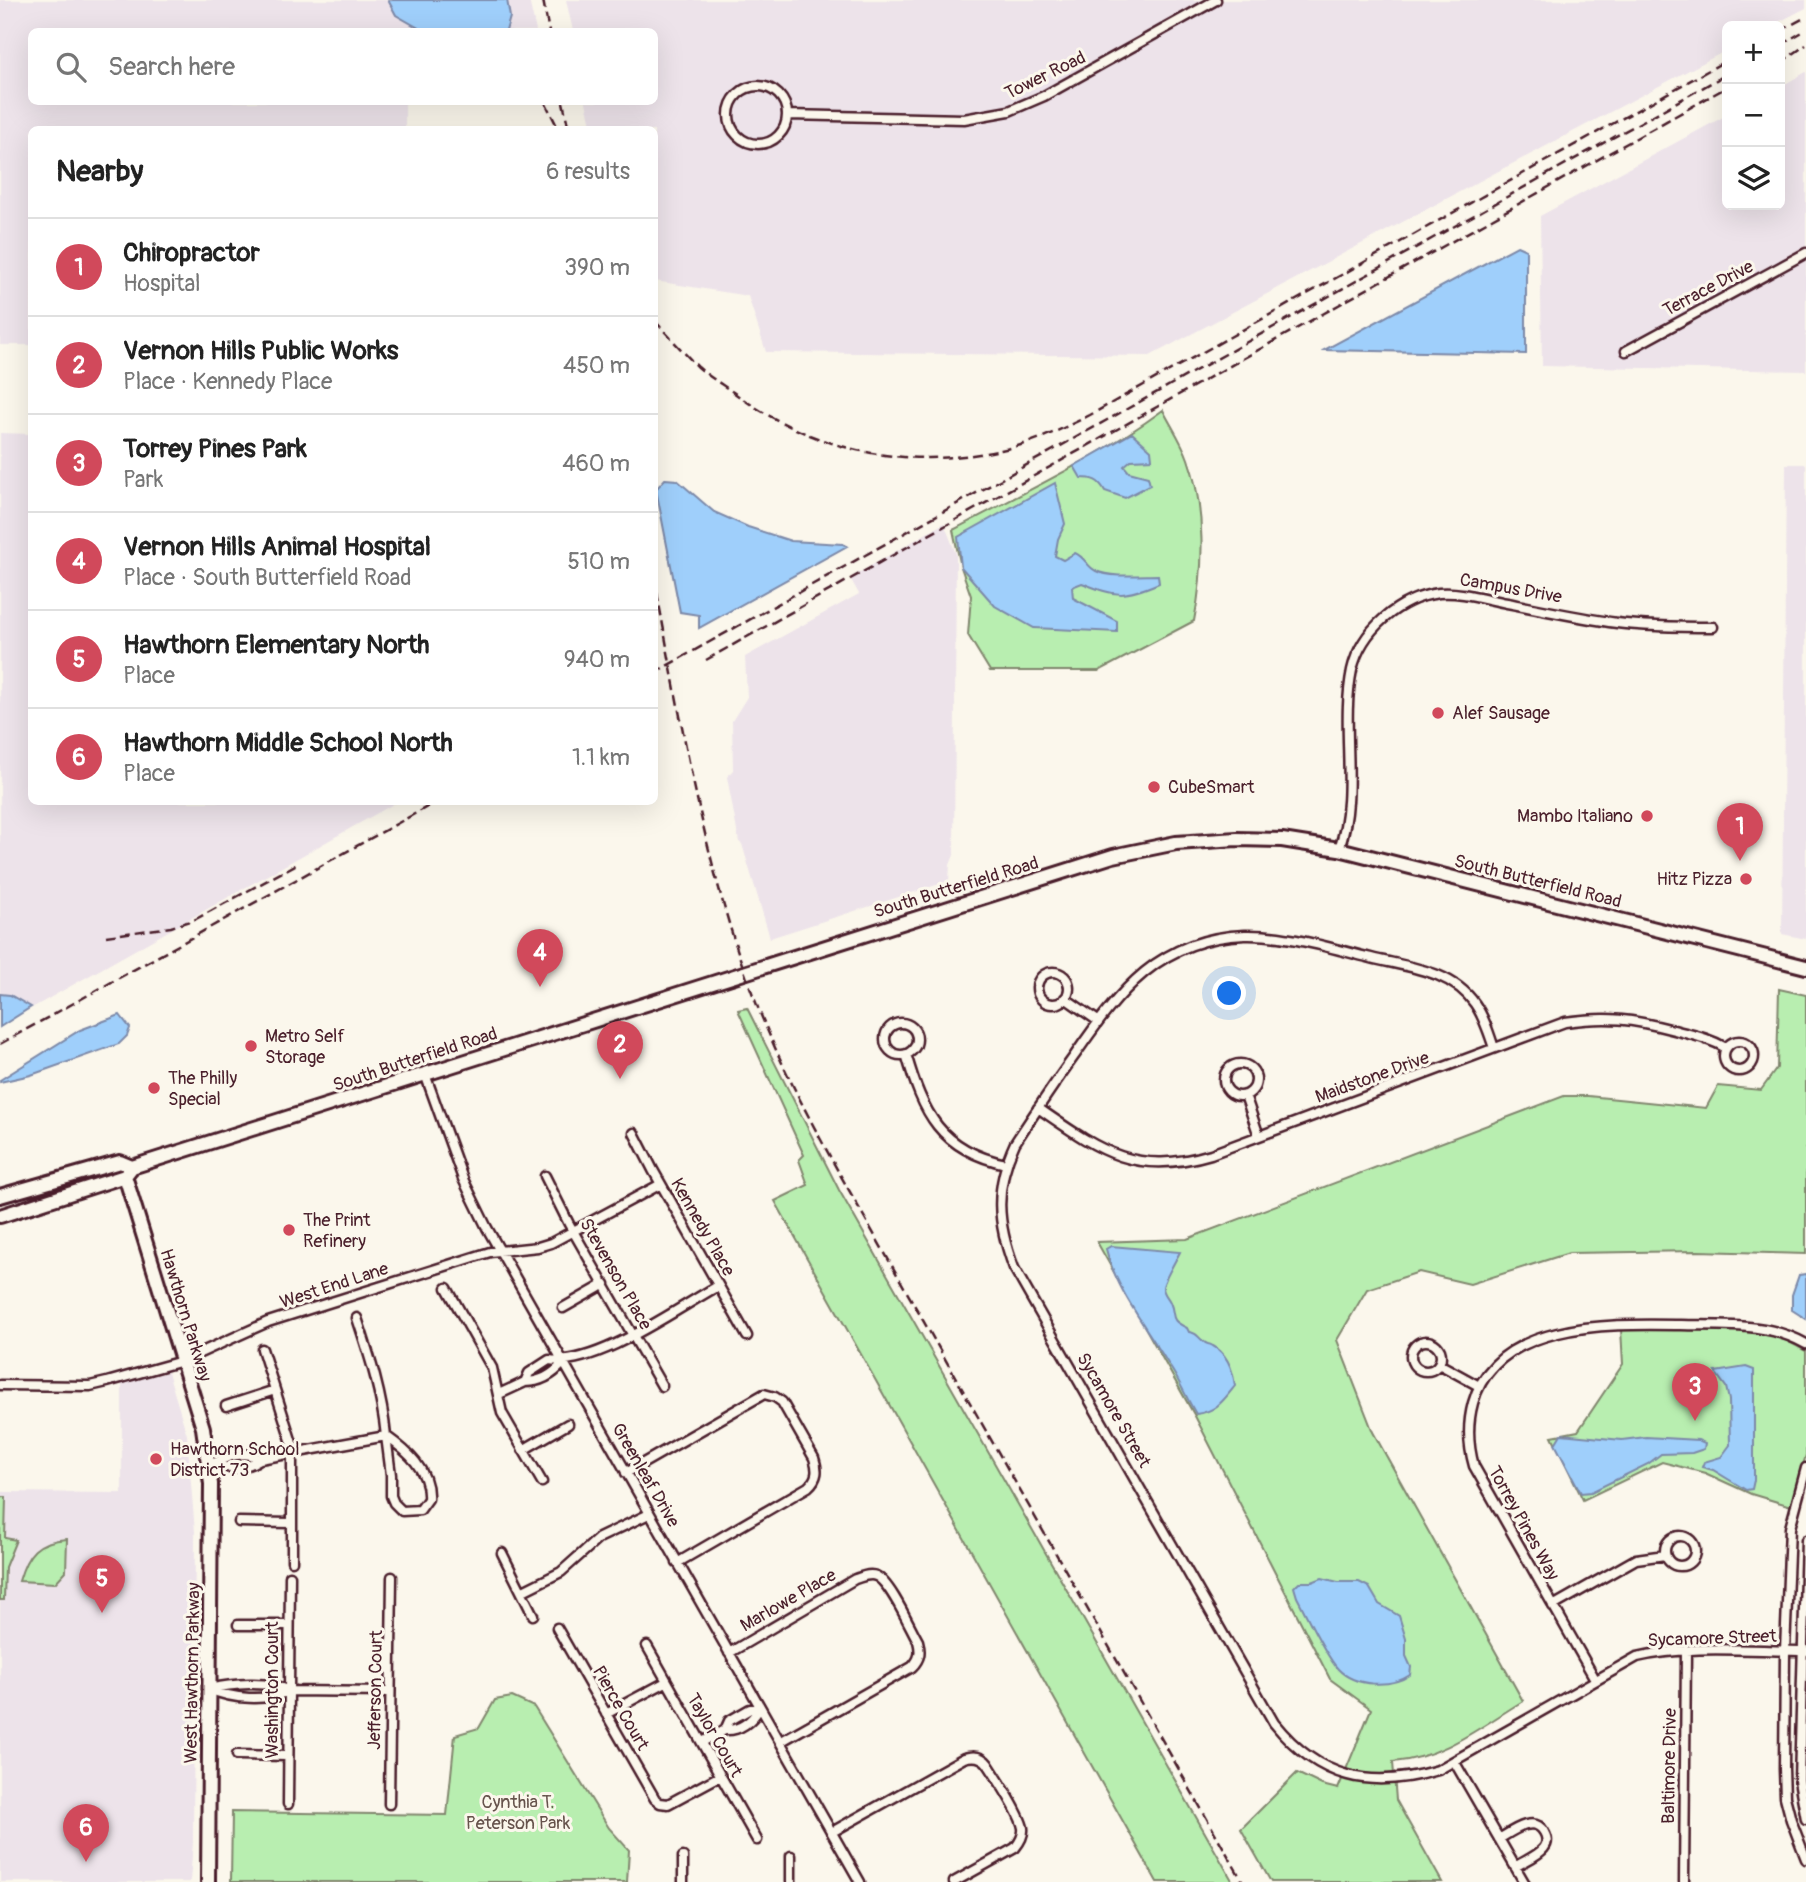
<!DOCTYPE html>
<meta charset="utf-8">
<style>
:root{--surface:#fff;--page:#f6f6f6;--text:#222;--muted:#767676;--line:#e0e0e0;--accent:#d1495b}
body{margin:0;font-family:Pangolin,sans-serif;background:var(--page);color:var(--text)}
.controls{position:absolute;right:21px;top:21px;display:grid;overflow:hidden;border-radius:10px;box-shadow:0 7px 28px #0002}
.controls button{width:63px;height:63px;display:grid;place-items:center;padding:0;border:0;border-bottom:2px solid var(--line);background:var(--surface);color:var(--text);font:35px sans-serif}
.you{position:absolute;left:1230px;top:994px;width:24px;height:24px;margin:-18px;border:5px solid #fff;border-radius:50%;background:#1a73e8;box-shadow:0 0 0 10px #1a73e833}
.badge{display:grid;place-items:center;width:46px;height:46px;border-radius:50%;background:var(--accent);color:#fff;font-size:23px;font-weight:700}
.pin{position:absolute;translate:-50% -58px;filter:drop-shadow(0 2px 4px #0008)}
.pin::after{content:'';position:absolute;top:37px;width:24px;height:21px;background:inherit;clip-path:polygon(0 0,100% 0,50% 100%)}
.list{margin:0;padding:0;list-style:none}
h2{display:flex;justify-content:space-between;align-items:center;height:91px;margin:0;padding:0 28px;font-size:30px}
h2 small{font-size:23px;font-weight:400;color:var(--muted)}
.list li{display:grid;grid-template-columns:46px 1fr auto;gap:21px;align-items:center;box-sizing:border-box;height:98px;padding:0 28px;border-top:2px solid var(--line)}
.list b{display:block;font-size:26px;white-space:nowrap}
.list p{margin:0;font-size:23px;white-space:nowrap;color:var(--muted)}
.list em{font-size:23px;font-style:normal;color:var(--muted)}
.icon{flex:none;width:38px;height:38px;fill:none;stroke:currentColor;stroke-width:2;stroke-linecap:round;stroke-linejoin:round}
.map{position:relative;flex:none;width:1806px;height:1882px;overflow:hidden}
.search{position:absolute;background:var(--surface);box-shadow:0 7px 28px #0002;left:28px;top:28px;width:630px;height:77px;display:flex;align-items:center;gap:18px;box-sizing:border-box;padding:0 24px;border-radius:10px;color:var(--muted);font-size:26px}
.panel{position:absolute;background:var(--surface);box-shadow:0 7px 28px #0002;left:28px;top:126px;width:630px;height:679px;border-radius:10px}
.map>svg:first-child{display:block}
.built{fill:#ede3ea}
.green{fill:#b8eeb0;stroke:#81866e;stroke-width:2}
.water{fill:#9fcffb;stroke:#7d89a8;stroke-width:2}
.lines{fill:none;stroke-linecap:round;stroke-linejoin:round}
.street-casing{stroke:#4a1f2b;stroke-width:13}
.secondary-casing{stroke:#4a1f2b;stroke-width:18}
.street{stroke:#fbf7ec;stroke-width:8}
.secondary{stroke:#fbf7ec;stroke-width:12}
.rail{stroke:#4a1f2b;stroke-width:2.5;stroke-dasharray:10 5;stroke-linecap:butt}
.poi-dot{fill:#d1495b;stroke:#fbf7ec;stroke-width:2.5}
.labels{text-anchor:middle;stroke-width:6;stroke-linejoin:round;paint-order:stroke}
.street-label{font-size:18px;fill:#4a1f2b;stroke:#fbf7ec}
.poi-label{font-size:18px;fill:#4a1f2b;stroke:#fbf7ec;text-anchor:start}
.park-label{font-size:18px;fill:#66534c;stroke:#fbf7ec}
</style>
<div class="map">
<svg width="1806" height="1882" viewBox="0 0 1806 1882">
<rect width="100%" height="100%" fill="#fbf7ec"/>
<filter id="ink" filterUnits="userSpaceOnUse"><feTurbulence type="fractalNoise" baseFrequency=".0143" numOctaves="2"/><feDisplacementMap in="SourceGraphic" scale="14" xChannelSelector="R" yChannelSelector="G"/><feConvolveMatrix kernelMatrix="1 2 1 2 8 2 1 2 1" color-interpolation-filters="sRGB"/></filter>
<g filter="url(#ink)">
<!-- built -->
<path class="built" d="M0,0H529L536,31L32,32V102H405V129L32,130L31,345H0Z
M566,0H1806V8L1771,26H1727V50L1150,356L766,352L748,296L655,281L654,130L592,129L586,102H654V32L573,31Z
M1806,72V371L1542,366L1540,216L1727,115V205H1780V87Z
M0,433L31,434L32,802H397L0,1026Z
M1786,464H1806V939L1782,934Z
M944,523L956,554L954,855L950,865L949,881L770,938L742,844L739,842L727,777L733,770L732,721L747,697L745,657L859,594L850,578Z
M168,1372L187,1435L195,1532L193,1842L190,1882H0V1492L122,1493V1384Z"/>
<!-- green -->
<path class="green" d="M1163,410C1171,426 1182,442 1188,459C1206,509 1204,570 1194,621L1099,671H990L968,635L971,596L961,567L953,530C1024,492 1098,458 1163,410Z
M1779,989L1806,995V1254L1698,1251L1569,1253L1470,1284L1419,1272L1367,1289L1337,1340L1373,1432L1523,1701C1483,1725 1441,1759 1393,1762L1396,1800L1442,1882H1271L1241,1829L1297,1773L1322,1785L1338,1789L1371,1709L1330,1679L1196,1418L1097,1242L1187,1239L1564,1096H1588L1706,1108L1718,1086L1761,1090L1777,1068Z
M747,1008L839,1190L1233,1882H1157L775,1201L808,1185L799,1160L804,1155L738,1010Z
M1621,1329L1754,1331L1776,1335L1806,1351V1455L1791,1506L1751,1494L1705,1473L1662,1462L1583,1500L1552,1436L1578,1431L1623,1364Z
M0,1497H6L5,1538L16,1540L5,1567L4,1600H0Z
M67,1539L66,1571L55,1583L19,1581C27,1553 37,1541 67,1539Z
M512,1697L534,1707L609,1828L629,1850L627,1882H231L232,1812L447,1815L455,1735L479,1728L495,1700Z"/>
<!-- water -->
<path class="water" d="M388,0H507L510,17L506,31H424L396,15Z
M1517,246L1526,250V354L1324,350Z
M1132,433L1151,450L1152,459L1131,460L1124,466L1129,472L1148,477L1150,485L1125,498L1105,491C1099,480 1093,478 1081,478L1074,466Z
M665,479L677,480L714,512L748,527L791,541L843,544L847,546L699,628V615L680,612L656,489Z
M1055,483L1065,524L1058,539L1055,556L1063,560L1075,553C1085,557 1087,567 1096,571C1110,578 1142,575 1158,575L1159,583C1124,598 1117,597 1082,583L1072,587L1073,598L1117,621V632L1034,628L995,606L961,567L958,537Z
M0,994L10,995L31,1007L0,1027Z
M120,1015L130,1028L127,1036L119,1044L31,1075L0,1082V1080L80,1030Z
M1111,1246L1180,1252C1177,1258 1163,1282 1163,1287C1163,1294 1168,1297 1170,1302C1177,1318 1167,1318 1187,1328L1189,1332C1197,1333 1197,1336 1203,1341C1208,1346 1207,1342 1213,1346C1228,1354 1233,1370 1235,1386C1223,1401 1216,1412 1196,1414C1187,1399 1180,1382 1170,1367C1148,1329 1117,1292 1106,1249Z
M1806,1274V1319L1792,1310V1295L1799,1275Z
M1746,1367L1754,1370V1480L1752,1489L1746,1490L1713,1470L1702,1467L1704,1462L1721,1457L1730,1445L1729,1400L1726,1387L1715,1372Z
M1561,1434L1622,1440L1646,1437L1698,1440L1705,1443L1704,1449L1692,1453L1661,1454L1648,1464L1591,1492L1581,1493L1555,1444Z
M1322,1578L1338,1582H1359L1369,1587L1379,1604L1399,1616L1406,1639V1656L1411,1667L1410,1675C1391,1688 1355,1687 1338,1669C1325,1655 1307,1616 1297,1597L1294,1587L1299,1582H1312Z"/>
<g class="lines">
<!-- street casing -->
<g class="street-casing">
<path id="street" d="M729 115a29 29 0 1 1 58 0a29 29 0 1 1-58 0Z
M788,115L964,119L1009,111L1044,96L1216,0
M1626,351L1806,253
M1339,849C1359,792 1340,728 1352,670C1361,630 1399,598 1439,593C1461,591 1485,599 1507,603C1543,610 1580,618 1617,623C1649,627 1681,627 1713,627
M1037 988a16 16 0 1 1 32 0a16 16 0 1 1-32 0Z
M1065,998L1098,1021
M885 1039a16 16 0 1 1 32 0a16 16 0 1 1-32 0Z
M1724 1056a15 15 0 1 1 30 0a15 15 0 1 1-30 0Z
M1494,1048C1489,1033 1484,1017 1475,1004C1452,970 1407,967 1371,958C1330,948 1288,934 1245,935C1160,938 1119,991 1075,1055C1054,1084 1034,1114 1015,1143C994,1188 997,1223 1014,1268L1274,1723C1319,1779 1370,1790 1438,1770L1637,1657C1691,1644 1751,1651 1806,1651
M906,1054C923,1113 940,1150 1006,1164
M1224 1080a16 16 0 1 1 32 0a16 16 0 1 1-32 0Z
M425,1074L463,1179L487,1228L860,1882
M1245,1095L1259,1136
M1038,1108C1099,1150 1134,1177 1211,1154L1565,1022C1608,1016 1632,1019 1674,1030C1692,1035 1709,1038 1726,1048
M634,1133L653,1170L747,1336
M545,1176L569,1224L662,1386
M447,1288L492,1368L502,1413L542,1482
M563,1308L605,1284
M1411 1356a15 15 0 1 1 30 0a15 15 0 1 1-30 0Z
M262,1349L292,1443V1561
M1439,1364L1479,1386
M525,1382C541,1382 553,1375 563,1363
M0,1385L90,1386L107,1382L182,1361L268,1322L490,1252L538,1247L551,1243L661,1184
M499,1394L525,1382L529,1373L549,1360C596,1367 676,1309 718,1286
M226,1406L275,1390
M386,1436C407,1451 430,1470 428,1499L420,1510L402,1511L394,1503L391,1496V1475Z
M523,1450L568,1424
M260,1459C244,1449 225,1458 209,1465C227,1468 244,1470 260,1459L386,1436C382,1395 370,1357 357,1318
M1806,1468L1790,1528L1785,1651L1784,1769L1785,1797L1791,1820L1806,1859
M626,1473L764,1394L775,1397L782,1402L814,1458C818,1470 818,1478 808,1487L677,1563
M239,1522L292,1523
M1665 1551a15 15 0 1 1 30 0a15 15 0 1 1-30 0Z
M1806,1540L1799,1780L1806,1819
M502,1553L533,1615
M523,1591L561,1572L599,1538L649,1514
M1553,1606L1636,1559L1665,1555
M238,1625H288
M557,1628L655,1799L660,1803L668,1804L720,1776
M647,1646L757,1840
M729,1653L855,1579C862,1577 869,1573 876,1576C890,1582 910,1627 918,1641C921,1652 920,1659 912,1667L780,1742
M1595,1679L1474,1466C1468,1445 1467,1425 1473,1403C1496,1320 1612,1324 1681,1325C1724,1326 1768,1322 1806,1344
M209,1689C232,1699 266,1702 288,1691L390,1692
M209,1689C230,1684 270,1680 288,1691
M750,1709H759C752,1721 740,1731 725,1730L729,1721Z
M606,1714L666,1682
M702,1742L725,1730
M237,1755L287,1756
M1454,1761L1524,1882
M288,1804L290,1576
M389,1804L392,1577
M832,1832L964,1758C974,1755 982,1756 988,1764C997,1778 1021,1814 1023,1828C1024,1836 1020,1842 1015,1848L954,1882
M1499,1839C1511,1832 1534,1814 1544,1832C1547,1837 1548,1843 1544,1848C1538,1856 1524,1861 1515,1867
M683,1882V1857
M791,1882V1856
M1684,1882L1686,1651"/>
</g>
<!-- secondary casing -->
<g class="secondary-casing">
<path id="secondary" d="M125,1176L203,1428L211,1484L208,1882
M0,1196L120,1162L132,1167
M0,1216L125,1176L132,1167L1113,856L1176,843L1237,839L1282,840L1339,849L1806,967"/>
</g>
<!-- street -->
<use href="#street" class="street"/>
<!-- secondary -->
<use href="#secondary" class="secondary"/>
<!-- rail -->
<path class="rail" d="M543,0L549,32
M1780,31L1806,17
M1780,45L1806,30
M1780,63L1806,45
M545,102L559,130
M563,102L569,130
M654,320C669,336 683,352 698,367C708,376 721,384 733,392C811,450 905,471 1001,450C1032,444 1062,429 1090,415L1727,60
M654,577C679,709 700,842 744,970C768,1040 802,1106 838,1171L1243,1882
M706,660L1727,87
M654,673L1727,74
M106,936L171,927L196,919L299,863
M0,1044L436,802"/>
</g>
</g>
<!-- markers -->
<g class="poi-dot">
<circle cx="1438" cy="713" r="7"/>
<circle cx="1154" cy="787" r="7"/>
<circle cx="1647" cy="816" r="7"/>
<circle cx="1746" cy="879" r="7"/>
<circle cx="251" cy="1046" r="7"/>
<circle cx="154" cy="1088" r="7"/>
<circle cx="289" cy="1230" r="7"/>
<circle cx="156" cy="1459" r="7"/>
</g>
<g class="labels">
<!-- street labels -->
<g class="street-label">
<text transform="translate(1045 75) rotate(-26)" y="6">Tower Road</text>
<text transform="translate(1708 288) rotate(-28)" y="6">Terrace Drive</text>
<text transform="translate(1511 588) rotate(10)" y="6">Campus Drive</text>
<text transform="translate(1538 881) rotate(14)" y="6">South Butterfield Road</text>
<text transform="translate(956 887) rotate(-17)" y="6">South Butterfield Road</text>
<text transform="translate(415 1059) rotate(-18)" y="6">South Butterfield Road</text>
<text transform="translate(1372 1077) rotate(-20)" y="6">Maidstone Drive</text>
<text transform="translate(703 1227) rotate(60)" y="6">Kennedy Place</text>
<text transform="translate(616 1274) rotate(60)" y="6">Stevenson Place</text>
<text transform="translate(334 1285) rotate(-18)" y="6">West End Lane</text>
<text transform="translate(186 1315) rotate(73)" y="6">Hawthorn Parkway</text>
<text transform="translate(1114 1410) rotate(60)" y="6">Sycamore Street</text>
<text transform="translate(646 1475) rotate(60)" y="6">Greenleaf Drive</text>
<text transform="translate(1524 1523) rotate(61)" y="6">Torrey Pines Way</text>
<text transform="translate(788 1600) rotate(-30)" y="6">Marlowe Place</text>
<text transform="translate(1712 1638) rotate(-2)" y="6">Sycamore Street</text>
<text transform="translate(192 1673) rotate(-89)" y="6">West Hawthorn Parkway</text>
<text transform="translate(272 1690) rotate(-90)" y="6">Washington Court</text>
<text transform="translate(375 1690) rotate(-89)" y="6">Jefferson Court</text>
<text transform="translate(621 1708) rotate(60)" y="6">Pierce Court</text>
<text transform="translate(715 1735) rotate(60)" y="6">Taylor Court</text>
<text transform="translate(1669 1766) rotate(-89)" y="6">Baltimore Drive</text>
</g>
<!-- poi labels -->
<g class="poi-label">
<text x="1452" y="719">Alef Sausage</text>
<text x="1168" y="793">CubeSmart</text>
<text x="1633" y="822" text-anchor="end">Mambo Italiano</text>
<text x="1732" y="885" text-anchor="end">Hitz Pizza</text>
<text x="265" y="1042">Metro Self<tspan x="265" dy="21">Storage</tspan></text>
<text x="168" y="1084">The Philly<tspan x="168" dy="21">Special</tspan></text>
<text x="303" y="1226">The Print<tspan x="303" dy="21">Refinery</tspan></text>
<text x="170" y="1455">Hawthorn School<tspan x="170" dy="21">District 73</tspan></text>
</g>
<!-- park labels -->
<g class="park-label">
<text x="518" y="1808">Cynthia T.<tspan x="518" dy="21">Peterson Park</tspan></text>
</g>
</g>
</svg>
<div class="controls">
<button>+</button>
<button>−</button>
<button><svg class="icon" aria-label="layers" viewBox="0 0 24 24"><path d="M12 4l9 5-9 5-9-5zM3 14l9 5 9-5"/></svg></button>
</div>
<div class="you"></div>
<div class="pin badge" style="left:1740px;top:861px">1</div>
<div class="pin badge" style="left:620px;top:1079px">2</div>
<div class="pin badge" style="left:1695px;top:1421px">3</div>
<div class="pin badge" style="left:540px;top:987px">4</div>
<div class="pin badge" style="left:102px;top:1613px">5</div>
<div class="pin badge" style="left:86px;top:1862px">6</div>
<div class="search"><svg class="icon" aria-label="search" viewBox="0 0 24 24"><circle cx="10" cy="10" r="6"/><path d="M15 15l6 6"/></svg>Search here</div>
<section class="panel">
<h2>Nearby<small>6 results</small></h2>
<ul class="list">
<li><span class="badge">1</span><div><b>Chiropractor</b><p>Hospital</p></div><em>390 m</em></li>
<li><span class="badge">2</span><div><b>Vernon Hills Public Works</b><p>Place · Kennedy Place</p></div><em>450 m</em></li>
<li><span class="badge">3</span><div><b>Torrey Pines Park</b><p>Park</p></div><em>460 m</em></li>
<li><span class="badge">4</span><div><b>Vernon Hills Animal Hospital</b><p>Place · South Butterfield Road</p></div><em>510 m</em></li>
<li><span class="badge">5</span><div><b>Hawthorn Elementary North</b><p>Place</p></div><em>940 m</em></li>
<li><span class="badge">6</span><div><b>Hawthorn Middle School North</b><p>Place</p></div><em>1.1 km</em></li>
</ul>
</section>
</div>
